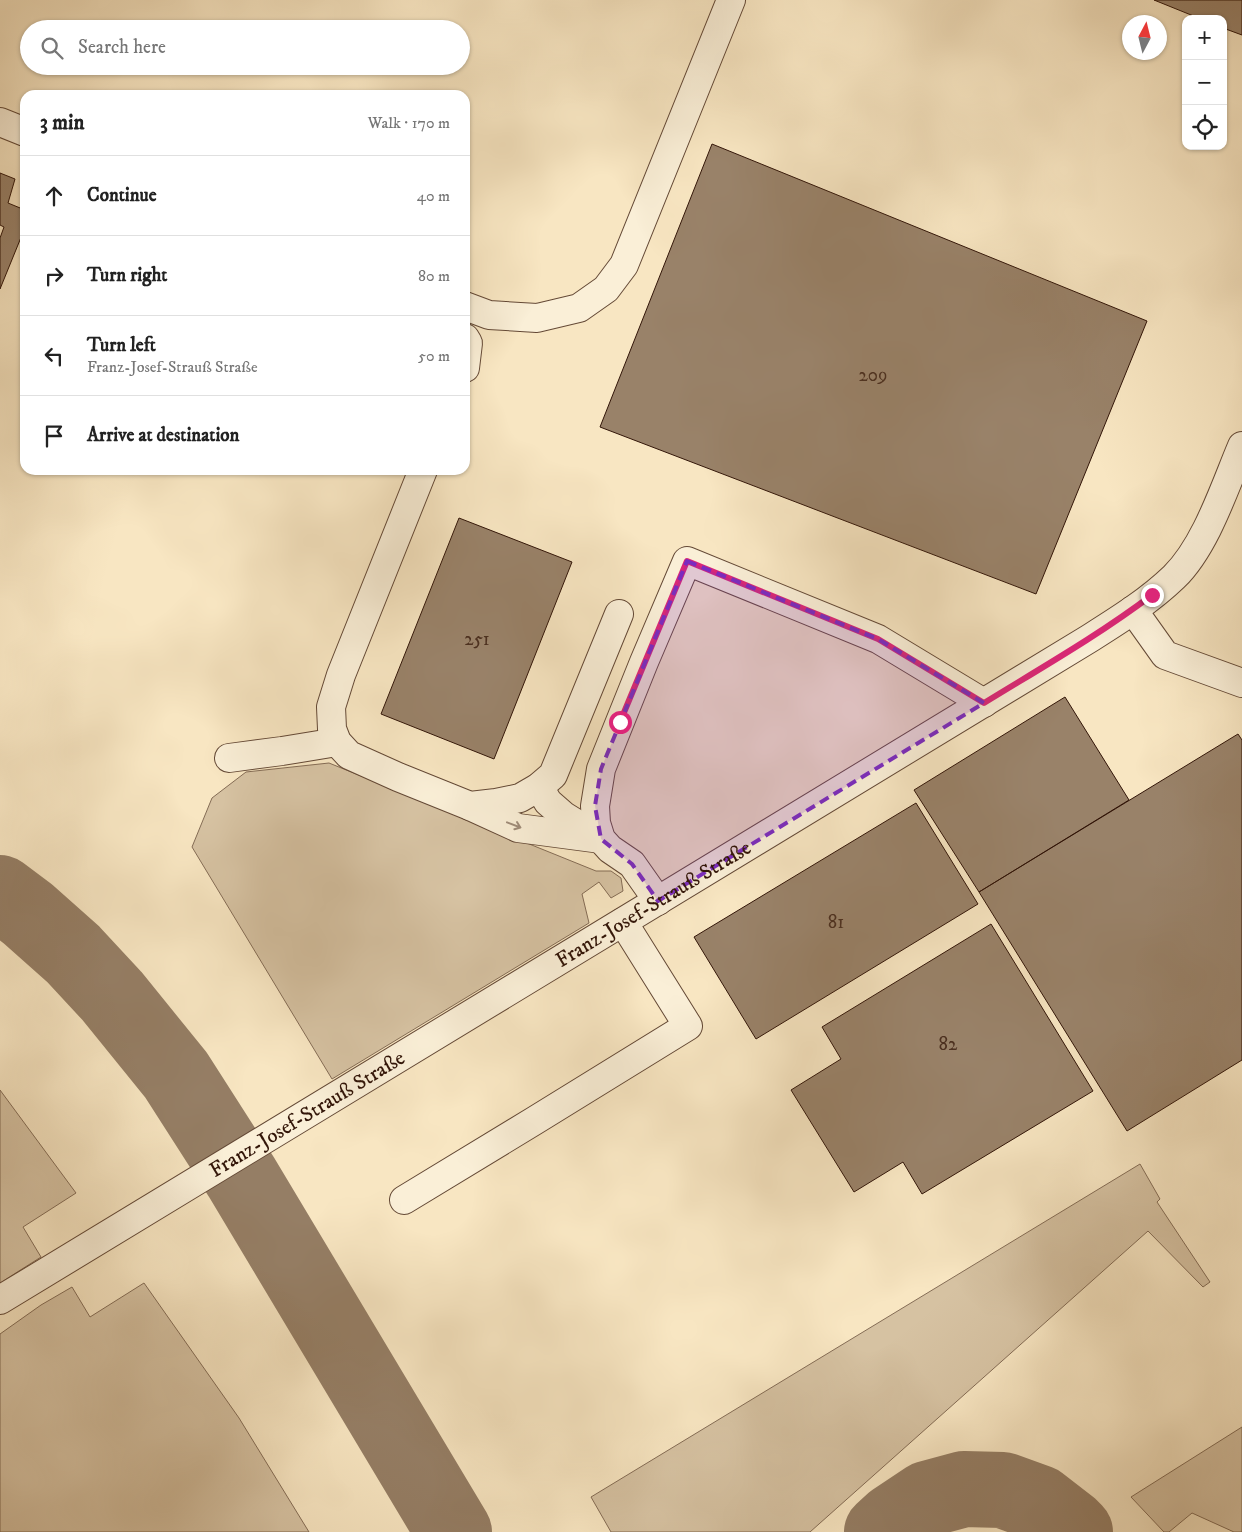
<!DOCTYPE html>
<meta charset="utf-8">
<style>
:root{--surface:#fff;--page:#f2f2f2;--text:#222;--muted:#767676;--line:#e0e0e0}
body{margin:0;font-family:"IM FELL DW Pica",serif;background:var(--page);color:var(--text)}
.controls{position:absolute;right:15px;top:15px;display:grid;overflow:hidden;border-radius:10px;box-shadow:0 1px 4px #0004}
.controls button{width:45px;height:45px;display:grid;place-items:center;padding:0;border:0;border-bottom:1px solid var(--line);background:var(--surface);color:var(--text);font:25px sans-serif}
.compass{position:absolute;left:1122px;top:15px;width:45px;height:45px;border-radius:50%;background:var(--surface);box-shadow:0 1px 4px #0004;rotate:7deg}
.stop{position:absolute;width:15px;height:15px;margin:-11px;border:4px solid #db2777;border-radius:50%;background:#fff}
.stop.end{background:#db2777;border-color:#fff;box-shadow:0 1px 5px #0008}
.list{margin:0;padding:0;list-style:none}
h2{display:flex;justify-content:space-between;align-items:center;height:65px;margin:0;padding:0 20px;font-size:21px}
h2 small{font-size:16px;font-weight:400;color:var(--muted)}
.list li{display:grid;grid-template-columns:32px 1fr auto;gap:15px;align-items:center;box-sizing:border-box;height:80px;padding:0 20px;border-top:1px solid var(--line)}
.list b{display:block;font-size:19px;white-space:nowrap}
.list p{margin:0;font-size:16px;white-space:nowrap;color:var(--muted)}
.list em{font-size:16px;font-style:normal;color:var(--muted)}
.icon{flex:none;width:28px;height:28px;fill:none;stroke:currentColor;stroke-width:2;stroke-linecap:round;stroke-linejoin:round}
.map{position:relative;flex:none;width:1242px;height:1532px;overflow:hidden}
.search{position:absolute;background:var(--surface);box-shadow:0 1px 4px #0004;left:20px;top:20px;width:450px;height:55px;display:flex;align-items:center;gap:12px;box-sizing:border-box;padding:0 18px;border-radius:28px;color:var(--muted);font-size:19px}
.panel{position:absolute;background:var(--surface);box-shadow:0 1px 4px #0004;left:20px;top:90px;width:450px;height:385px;border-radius:15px}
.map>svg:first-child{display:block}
.green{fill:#d6c2a2;stroke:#846c55}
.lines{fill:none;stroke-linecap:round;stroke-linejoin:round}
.taxiway{stroke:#957e65;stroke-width:76}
.building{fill:#998269;stroke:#321508}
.minor-casing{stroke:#644936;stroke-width:30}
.minor{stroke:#faefd7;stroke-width:28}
.oneway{stroke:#a08d7a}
.route{stroke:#db2777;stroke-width:6}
.marked{fill:#7b2cbf;fill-opacity:0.2;stroke:#7b2cbf;stroke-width:4;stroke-dasharray:10 6;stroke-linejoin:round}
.labels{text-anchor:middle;stroke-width:5;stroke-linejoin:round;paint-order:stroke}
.number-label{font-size:19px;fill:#4c3020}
.street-label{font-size:21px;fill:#321508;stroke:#faefd7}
</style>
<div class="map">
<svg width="1242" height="1532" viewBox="0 0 1242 1532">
<rect width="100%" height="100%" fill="#f8e6c2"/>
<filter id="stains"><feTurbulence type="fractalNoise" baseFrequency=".004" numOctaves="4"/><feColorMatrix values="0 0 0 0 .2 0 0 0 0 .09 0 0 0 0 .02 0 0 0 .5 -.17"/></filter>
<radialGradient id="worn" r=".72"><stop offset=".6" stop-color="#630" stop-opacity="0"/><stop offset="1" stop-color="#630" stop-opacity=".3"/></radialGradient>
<!-- green -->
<path class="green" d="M329,763L596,871H611L621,878L623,891L611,898L599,882L582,894L589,923L332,1079L192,847L212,798L246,772Z
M0,1090L76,1193L23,1227L41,1257L0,1283Z
M1140,1164L1160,1199L1157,1202L1210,1282L1203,1287L1148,1231L810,1532H611L591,1497Z
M144,1283L239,1418L309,1532H0V1334L41,1305L72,1287L90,1317Z
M1242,1427V1532H1234L1192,1513L1169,1532H1164L1131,1497Z"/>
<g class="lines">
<!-- taxiway -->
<path class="taxiway" d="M0,893L28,914L73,954L112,996L176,1075L242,1178L454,1532
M882,1532L894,1521L927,1499L964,1489L1003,1490L1039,1503L1070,1527L1075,1532"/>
</g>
<!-- building -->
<path class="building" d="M1154,0H1242V35L1223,28V19H1201Z
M712,144L1147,321L1036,594L600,427Z
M0,173L15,179L8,203L25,210V236L22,235L0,289V238L4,227L0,225Z
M459,518L572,562L494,759L381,714Z
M1065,697L1129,800L979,892L914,790Z
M1238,734L1242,740V1060L1127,1131L979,892Z
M916,803L978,904L756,1039L694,937Z
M991,924L1093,1091L922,1194L903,1162L854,1192L791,1090L841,1059L822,1027Z"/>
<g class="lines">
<!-- minor casing -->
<g class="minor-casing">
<g id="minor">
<path d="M0,122L25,132"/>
<path d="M465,306L489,315L537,318L579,308L606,289L624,265L731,0"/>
<path d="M465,338L468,343L465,368"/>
<path d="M423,470L341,675L331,707L332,729L337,742L349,755L398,777L470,806L496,803L520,798L539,787L553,775L619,614"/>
<path d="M1133,610L1165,655L1242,683"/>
<path d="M229,758L282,751L337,742"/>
<path d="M539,787L548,802L564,816L593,834"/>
<path d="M470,806L518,828L601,839"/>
<path d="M658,901L632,864L610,849L601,839L596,823L595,806L601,769L644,662L687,561L878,639L984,703"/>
<path d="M404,1200L534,1121L688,1026L623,922"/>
<path id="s1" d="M0,1300L1087,640C1117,621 1148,602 1174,577C1206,546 1225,486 1242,446"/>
</g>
</g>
<!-- minor -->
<use href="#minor" class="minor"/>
</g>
<!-- one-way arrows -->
<defs><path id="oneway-shaft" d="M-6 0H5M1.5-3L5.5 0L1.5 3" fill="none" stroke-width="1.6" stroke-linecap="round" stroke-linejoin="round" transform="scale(1.25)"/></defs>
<use class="oneway" href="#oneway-shaft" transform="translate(514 825) rotate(21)"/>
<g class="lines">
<!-- route -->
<path class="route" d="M620,722L687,561L878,639L984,703C1041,668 1099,635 1152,595"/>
</g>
<!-- marked area -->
<path class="marked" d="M687,561L878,639L984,703L658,901L632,864L601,839L595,806L601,769Z"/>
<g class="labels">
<!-- number labels -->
<g class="number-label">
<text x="873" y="381">209</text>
<text x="477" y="645">251</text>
<text x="836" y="928">81</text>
<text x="948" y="1050">82</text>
</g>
<!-- street labels -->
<g class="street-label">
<text dy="7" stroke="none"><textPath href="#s1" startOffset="764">Franz-Josef-Strauß Straße</textPath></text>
<text dy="7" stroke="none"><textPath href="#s1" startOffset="359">Franz-Josef-Strauß Straße</textPath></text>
</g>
</g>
<rect width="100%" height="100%" filter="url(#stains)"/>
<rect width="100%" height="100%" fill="url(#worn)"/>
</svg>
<div class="controls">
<button>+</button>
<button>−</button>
<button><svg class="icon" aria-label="locate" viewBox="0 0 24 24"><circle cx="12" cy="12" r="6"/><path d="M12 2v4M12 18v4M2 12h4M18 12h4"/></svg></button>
</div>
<svg class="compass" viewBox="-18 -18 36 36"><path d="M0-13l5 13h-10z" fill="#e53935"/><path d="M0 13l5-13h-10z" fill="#767676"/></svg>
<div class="stop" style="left:620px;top:722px"></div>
<div class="stop end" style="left:1152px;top:595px"></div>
<div class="search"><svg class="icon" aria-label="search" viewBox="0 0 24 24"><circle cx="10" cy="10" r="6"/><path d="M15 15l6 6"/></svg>Search here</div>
<section class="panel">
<h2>3 min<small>Walk · 170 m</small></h2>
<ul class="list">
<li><svg class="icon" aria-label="ahead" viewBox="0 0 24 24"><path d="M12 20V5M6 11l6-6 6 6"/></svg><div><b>Continue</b></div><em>40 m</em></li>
<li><svg class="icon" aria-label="right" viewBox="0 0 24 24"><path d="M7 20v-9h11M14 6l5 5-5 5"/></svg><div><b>Turn right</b></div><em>80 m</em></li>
<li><svg class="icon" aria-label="left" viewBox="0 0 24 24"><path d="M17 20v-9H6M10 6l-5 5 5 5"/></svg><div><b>Turn left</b><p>Franz-Josef-Strauß Straße</p></div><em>50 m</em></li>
<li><svg class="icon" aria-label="arrive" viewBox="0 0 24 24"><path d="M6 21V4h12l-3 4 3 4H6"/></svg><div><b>Arrive at destination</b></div></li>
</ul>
</section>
</div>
